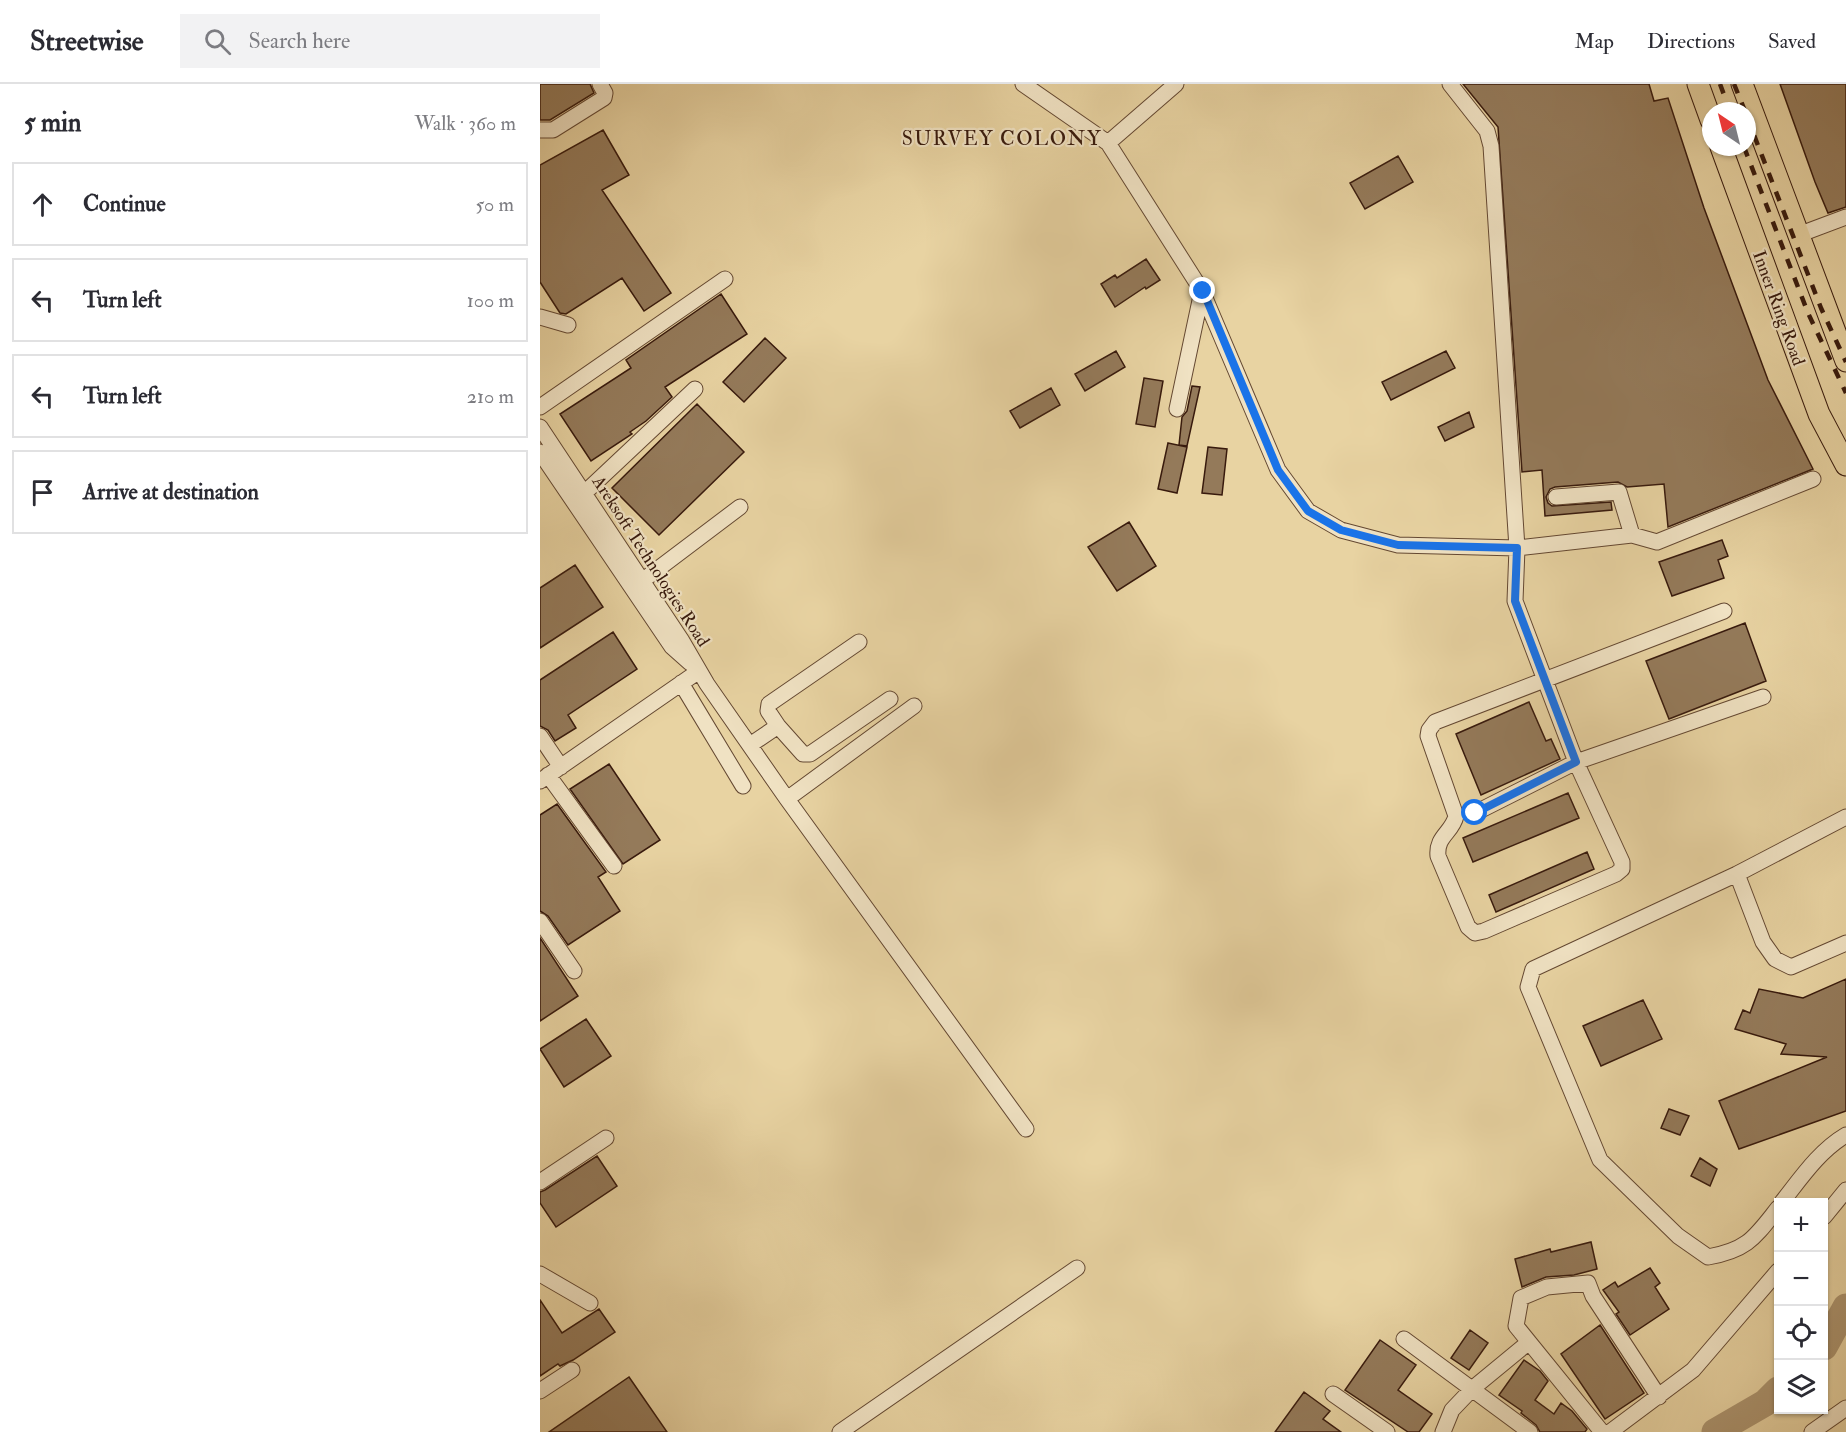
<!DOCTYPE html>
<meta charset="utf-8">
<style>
:root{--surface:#fff;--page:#f2f2f3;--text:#2b2b33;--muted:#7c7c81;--line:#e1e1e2}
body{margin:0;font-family:"IM FELL Double Pica",serif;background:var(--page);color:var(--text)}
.controls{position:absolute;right:18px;bottom:18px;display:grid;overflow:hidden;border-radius:0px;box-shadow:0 2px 4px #0004}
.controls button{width:54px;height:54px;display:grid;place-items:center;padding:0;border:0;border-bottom:2px solid var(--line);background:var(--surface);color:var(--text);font:30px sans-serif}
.compass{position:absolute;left:1162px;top:18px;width:54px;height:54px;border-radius:50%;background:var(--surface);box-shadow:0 2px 4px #0004;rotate:325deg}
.stop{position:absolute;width:18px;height:18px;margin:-14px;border:4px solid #1a73e8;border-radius:50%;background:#fff}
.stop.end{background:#1a73e8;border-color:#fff;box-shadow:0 2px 6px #0008}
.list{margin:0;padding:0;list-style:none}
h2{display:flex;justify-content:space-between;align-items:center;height:78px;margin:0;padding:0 24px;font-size:26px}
h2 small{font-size:20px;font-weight:400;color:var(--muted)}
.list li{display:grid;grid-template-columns:39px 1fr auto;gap:18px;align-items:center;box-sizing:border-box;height:84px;margin:0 12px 12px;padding:0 12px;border:2px solid var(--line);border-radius:0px}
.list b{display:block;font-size:22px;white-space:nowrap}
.list em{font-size:20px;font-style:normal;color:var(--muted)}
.icon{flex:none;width:33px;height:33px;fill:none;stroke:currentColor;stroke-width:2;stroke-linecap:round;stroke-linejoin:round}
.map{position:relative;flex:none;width:1306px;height:1348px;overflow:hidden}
header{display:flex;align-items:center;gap:36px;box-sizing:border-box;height:84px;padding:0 30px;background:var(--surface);border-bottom:2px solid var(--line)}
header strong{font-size:28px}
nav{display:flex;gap:33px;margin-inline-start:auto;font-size:21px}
.search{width:420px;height:54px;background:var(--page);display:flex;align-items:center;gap:15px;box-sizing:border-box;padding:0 21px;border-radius:0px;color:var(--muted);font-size:22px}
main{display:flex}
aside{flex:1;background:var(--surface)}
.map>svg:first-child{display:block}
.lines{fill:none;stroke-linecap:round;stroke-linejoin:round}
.river{stroke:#ac946f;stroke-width:27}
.building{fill:#947a5a;stroke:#381a0d;stroke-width:1.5}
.minor-casing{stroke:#644832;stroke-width:17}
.highway-casing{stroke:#381a0d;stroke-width:23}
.minor{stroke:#f0e2c3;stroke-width:15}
.highway{stroke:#e8d3a2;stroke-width:21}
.rail{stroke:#381a0d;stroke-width:4.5;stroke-dasharray:10 10;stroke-linecap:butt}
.route{stroke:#1a73e8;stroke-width:8}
.labels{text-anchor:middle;stroke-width:4.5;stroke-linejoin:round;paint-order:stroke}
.street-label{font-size:18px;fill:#381a0d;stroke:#f0e2c3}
.neighbourhood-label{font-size:20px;letter-spacing:1.5px;fill:#381a0d;stroke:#f0e2c3}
</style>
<header>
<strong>Streetwise</strong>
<div class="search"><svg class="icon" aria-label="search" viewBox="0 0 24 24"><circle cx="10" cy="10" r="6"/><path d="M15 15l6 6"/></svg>Search here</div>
<nav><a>Map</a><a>Directions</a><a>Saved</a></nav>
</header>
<main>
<aside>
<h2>5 min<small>Walk · 360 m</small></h2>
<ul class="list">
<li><svg class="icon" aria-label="ahead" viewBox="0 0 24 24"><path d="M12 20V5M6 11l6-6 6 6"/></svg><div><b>Continue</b></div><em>50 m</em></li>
<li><svg class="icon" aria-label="left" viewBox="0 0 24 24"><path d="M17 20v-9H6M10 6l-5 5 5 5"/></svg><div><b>Turn left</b></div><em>100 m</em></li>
<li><svg class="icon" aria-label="left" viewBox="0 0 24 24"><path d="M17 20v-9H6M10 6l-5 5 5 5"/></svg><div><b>Turn left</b></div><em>210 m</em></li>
<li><svg class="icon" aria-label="arrive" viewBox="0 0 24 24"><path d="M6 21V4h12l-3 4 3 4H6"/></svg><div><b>Arrive at destination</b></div></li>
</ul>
</aside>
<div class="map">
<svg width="1306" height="1348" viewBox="0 0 1306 1348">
<rect width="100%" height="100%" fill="#e8d3a2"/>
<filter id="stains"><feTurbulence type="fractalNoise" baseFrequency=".00333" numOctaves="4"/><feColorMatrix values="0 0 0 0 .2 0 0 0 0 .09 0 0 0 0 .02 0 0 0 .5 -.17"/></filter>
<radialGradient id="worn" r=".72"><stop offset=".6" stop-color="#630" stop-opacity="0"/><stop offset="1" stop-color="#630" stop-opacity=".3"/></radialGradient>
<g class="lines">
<!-- river -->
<path class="river" d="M1284,1263L1306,1223
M1175,1348L1225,1319L1238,1306"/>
</g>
<!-- building -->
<path class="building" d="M0,0H50L54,9L10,36H0Z
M923,0H1109L1114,17L1128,14L1164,124L1228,296L1273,385L1128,443L1124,400L1087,403L1078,398L1015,403L1010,405L1006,413L1008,419L1012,422L1071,418L1072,426L1005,432L1002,386L982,388L958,43Z
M1240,0H1306V123L1288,129L1275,98Z
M63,46L89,91L62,106L131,209L104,227L82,194L26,230L20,229L0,198V81Z
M858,72L873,98L825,125L810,99Z
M606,175L620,196L606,205L605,203L575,223L561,200L575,191L577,194Z
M181,210L207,250L125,303L132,313L106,337L90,348L92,350L51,377L20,330L91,284L86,276Z
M225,254L246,274L204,318L183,298Z
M576,267L585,283L545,307L535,290Z
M906,267L915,284L851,316L842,298Z
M604,294L623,297L615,343L596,340Z
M652,302L660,303L647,362L639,361L642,333L647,327Z
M511,304L520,321L480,344L470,327Z
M157,320L204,368L119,451L72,404Z
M929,328L934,343L905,357L898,343Z
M628,359L647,363L637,409L618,405Z
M668,363L687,365L682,411L662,409Z
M589,438L616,482L577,507L548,463Z
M1182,456L1188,472L1178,476L1184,494L1132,512L1119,478Z
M35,481L63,523L0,564V504Z
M1205,539L1226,597L1129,635L1106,577Z
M73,548L97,585L28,631L36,644L15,657L8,646L0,642V596Z
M989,618L1006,657L1011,655L1020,675L941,711L916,650Z
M69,680L120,756L83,780L30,705Z
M1028,709L1039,734L933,778L923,754Z
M17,720L66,788L58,793L80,827L28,861L8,832L0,827V731Z
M1047,768L1054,785L956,828L949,811Z
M0,854L38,912L0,937Z
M1306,895V1027L1199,1065L1179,1017L1287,973L1241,970L1246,960L1195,945L1203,926L1210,929L1219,905L1263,914Z
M1103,916L1122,955L1061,982L1043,942Z
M46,935L71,972L24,1003L0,965Z
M1129,1025L1149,1032L1140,1051L1121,1044Z
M57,1072L77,1102L16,1143L0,1119V1108L5,1106Z
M1160,1074L1177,1085L1170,1102L1151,1092Z
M1051,1158L1057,1185L1034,1191L1006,1193L982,1203L975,1175L1010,1165L1011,1168Z
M1110,1184L1120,1199L1115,1203L1129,1225L1090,1251L1076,1230L1079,1228L1063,1206L1075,1198L1078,1203Z
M0,1216L22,1249L59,1225L75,1248L33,1276L20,1282L18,1280L0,1292Z
M1060,1241L1104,1309L1065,1335L1021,1270Z
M930,1246L948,1259L929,1286L911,1274Z
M840,1256L876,1281L858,1306L892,1330L879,1348H868L805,1306Z
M984,1276L1000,1287L1008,1297L995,1316L1014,1330L1021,1319L1032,1327L1047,1345L1045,1348H1000L996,1341L981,1329L982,1327L959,1311Z
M89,1293L127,1348H9Z
M764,1308L790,1327L783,1335L801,1348H735Z"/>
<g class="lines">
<!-- minor casing -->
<g class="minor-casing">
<path id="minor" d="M483,0L568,59L662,207L738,386L768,427L801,446L858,461L977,464L1092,451L1117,458L1273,395
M910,0L947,47L951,62L977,464L975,517L1036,678L1082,778V785L1076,790L944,847L935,849L928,843L898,772C896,752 912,749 916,732L888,652L889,646L895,638L1184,527
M0,46H13L64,14L65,9L60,0
M568,59L636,0
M1258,151L1306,133
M0,233L28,241
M0,323L185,195
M637,325L662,207
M0,343L142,557L167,600L247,715L486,1045
M0,368L132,563L150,579
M1016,413L1079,408L1092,451
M37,416L155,305
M102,497L200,423
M141,599L203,702
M238,642L263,670H270L350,615
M0,652L21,683
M210,661L238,642L228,627L229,620L319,558
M8,691L74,782
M0,697L159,587
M247,715L374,622
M935,729L1036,678L1223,613
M1306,733L1197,790L1223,858L1235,875L1251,883L1306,859
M1197,790L993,885L988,903L1060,1076L1138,1152L1168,1173C1208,1166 1215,1153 1238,1124
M0,837L34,887
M0,1098L66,1054
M1242,1118C1261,1094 1279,1067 1306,1051
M1284,1133L1306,1106
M0,1190L50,1219
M864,1255L990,1348
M0,1307L32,1286
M793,1310L847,1348
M300,1348L537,1184
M903,1348L912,1326L932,1305L989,1258
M1062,1348L976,1242L981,1214L1007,1203L1048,1199L1053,1212L1119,1313
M1070,1348L1153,1286L1238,1187
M1272,1348L1306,1324"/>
</g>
<!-- highway casing -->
<g class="highway-casing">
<path id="highway" d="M1158,0L1171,36
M1202,0L1306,277
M1181,63L1279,330L1306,381"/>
</g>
<!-- minor -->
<use href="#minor" class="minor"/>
<!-- highway -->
<use href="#highway" class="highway"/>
<!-- rail -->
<path class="rail" d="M1180,0L1190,27
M1194,0L1205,27
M1207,33L1281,224L1306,278
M1204,63L1268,229L1306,309"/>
</g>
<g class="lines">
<!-- route -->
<path class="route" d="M663,207L738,386L768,427L801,446L858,461L977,464L975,517L1036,678L935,729"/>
</g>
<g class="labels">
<!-- street labels -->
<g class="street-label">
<text transform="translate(1239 224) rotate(70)" y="6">Inner Ring Road</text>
<text transform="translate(111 477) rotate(57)" y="6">Areksoft Technologies Road</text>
</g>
<!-- neighbourhood labels -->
<g class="neighbourhood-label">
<text x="462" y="61">SURVEY COLONY</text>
</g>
</g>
<rect width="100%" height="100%" filter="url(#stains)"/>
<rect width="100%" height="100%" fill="url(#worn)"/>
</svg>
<div class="controls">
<button>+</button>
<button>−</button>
<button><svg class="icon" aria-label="locate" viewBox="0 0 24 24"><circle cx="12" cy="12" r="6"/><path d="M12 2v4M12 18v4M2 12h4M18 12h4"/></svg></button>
<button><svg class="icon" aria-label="layers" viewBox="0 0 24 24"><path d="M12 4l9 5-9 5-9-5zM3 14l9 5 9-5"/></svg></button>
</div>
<svg class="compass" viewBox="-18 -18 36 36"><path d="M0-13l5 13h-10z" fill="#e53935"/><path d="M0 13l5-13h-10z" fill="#7c7c81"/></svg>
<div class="stop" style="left:935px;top:729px"></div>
<div class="stop end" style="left:663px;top:207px"></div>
</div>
</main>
